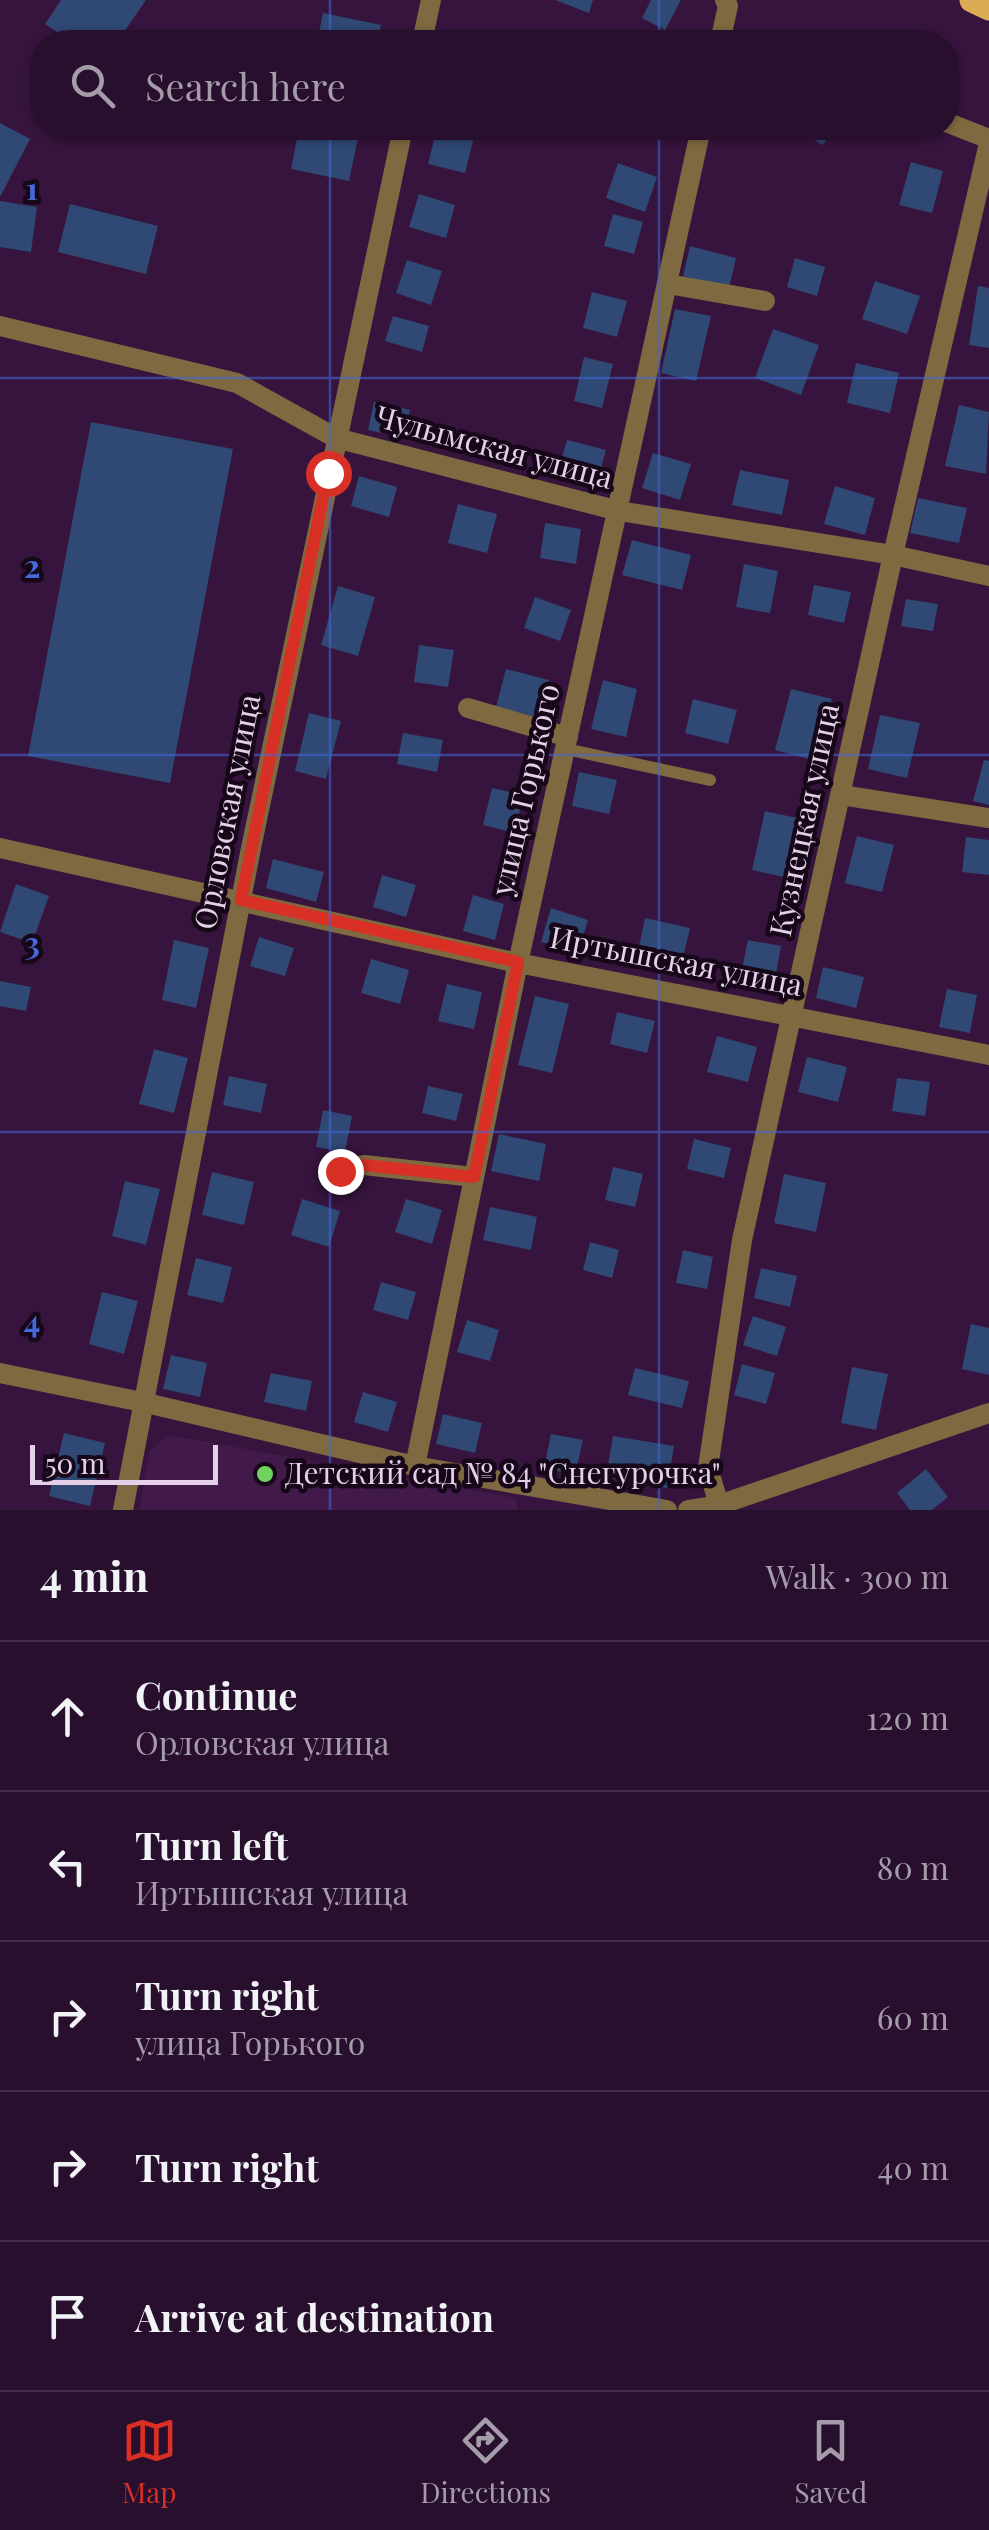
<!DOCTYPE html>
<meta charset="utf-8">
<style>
:root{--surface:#280f2e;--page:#341d3a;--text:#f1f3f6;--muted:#a59caa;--line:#442f4a;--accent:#d93025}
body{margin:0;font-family:"Playfair Display",serif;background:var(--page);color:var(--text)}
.scale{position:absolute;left:30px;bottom:25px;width:188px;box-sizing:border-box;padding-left:10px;border:5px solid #e5d0e9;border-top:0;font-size:28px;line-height:35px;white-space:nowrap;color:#e5d0e9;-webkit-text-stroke:8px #160819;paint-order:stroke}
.stop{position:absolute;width:30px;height:30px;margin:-22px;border:8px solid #d93025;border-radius:50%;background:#fff}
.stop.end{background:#d93025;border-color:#fff;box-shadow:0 2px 10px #0008}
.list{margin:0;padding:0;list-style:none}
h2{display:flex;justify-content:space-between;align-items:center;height:130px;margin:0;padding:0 40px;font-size:42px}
h2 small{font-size:32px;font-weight:400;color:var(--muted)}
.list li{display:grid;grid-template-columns:65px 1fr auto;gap:30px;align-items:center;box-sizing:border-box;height:150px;padding:0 40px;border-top:2px solid var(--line)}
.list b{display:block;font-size:38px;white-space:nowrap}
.list p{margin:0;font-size:32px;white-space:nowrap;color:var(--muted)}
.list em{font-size:32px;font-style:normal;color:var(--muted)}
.icon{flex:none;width:55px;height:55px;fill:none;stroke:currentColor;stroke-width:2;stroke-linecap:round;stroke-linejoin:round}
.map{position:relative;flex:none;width:989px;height:1510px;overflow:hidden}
.search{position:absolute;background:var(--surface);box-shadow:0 2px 8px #0004;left:30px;right:30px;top:30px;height:110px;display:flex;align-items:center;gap:25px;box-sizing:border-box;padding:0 35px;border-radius:40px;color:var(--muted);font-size:38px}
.sheet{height:880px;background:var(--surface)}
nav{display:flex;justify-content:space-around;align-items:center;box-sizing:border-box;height:140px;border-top:2px solid var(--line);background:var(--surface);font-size:28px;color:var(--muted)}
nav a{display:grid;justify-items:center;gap:5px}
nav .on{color:var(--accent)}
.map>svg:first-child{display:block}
.built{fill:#411a49}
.building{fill:#2f4874}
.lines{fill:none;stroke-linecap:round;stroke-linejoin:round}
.service{stroke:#7f6940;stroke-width:12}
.minor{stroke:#7f6940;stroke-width:20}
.tertiary{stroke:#7f6940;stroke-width:20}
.primary{stroke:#dbac53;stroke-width:25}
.route{stroke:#d93025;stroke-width:12}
.grid{fill:none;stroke:#4568db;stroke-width:2.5;stroke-opacity:0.55}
.poi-dot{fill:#70d35f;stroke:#160819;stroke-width:4}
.labels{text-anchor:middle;stroke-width:9;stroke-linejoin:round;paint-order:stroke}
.street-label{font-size:30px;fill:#e5d0e9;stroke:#160819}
.poi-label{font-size:30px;fill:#e5d0e9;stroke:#160819;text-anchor:start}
.grid-label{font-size:32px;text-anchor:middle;font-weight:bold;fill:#4568db;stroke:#160819;stroke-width:9;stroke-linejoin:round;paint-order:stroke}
</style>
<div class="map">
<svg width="989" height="1510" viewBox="0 0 989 1510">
<rect width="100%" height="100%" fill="#36143d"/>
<!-- built -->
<path class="built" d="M169,1435L516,1498L518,1510H139L150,1450Z"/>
<!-- building -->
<path class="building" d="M61,0H146L117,42H72L45,24Z
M555,0H593L589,13Z
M651,0H681L665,30L642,18Z
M323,13L381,25L377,42H317Z
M0,123L30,139L0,197Z
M299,128H360L349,181L291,169Z
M437,128L475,133L465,173L428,164Z
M792,128H833L823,145Z
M911,162L943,171L932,213L899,205Z
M618,163L657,177L645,212L606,198Z
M419,194L455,205L446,238L409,227Z
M0,201L37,207L31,252L0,247Z
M70,204L158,226L146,274L58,252Z
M613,214L643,222L634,254L604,246Z
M690,246L736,258L729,288L683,276Z
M795,258L825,267L817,296L787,287Z
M407,260L442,271L431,305L396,293Z
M875,281L920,296L907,334L862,319Z
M978,286L989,288V348L969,345Z
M592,292L627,301L617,337L583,328Z
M675,309L711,316L696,381L661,373Z
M393,316L429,326L422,352L385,341Z
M773,329L819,345L801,395L755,378Z
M584,357L613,364L602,408L574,401Z
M856,363L899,373L890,413L847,403Z
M374,402L410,410L404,438L368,430Z
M959,405L989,412L986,474L945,466Z
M91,422L233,449L170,783L28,756Z
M567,440L606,450L598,478L559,467Z
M653,453L691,464L680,500L642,488Z
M740,470L789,480L782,515L732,505Z
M359,476L397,487L389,517L351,506Z
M835,486L875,498L865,535L824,524Z
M918,498L967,508L959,543L910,533Z
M458,504L497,514L487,553L448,543Z
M545,523L581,529L576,564L540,558Z
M632,540L691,555L682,590L622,575Z
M744,564L778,571L770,613L736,607Z
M814,585L851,592L844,623L808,615Z
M338,586L375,597L358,656L321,645Z
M535,597L571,610L560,641L524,628Z
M906,599L938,604L933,631L901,626Z
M419,645L454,650L448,687L414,682Z
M506,669L549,680L539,718L496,707Z
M603,680L637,689L626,737L591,729Z
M791,689L832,699L816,761L775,750Z
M693,699L737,710L728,744L685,733Z
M309,713L341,721L326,779L295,771Z
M880,715L920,723L907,778L868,769Z
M403,733L443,740L437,772L397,764Z
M984,760L989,761V805L973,801Z
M579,772L617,780L609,814L572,806Z
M492,788L523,795L515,833L483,825Z
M765,811L806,820L793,879L752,870Z
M857,836L894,845L882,892L845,883Z
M966,837L989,840V875L962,872Z
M273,859L324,872L316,902L266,888Z
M382,875L416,885L406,917L373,907Z
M16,884L49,896L32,943L0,932Z
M473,895L504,904L495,940L463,931Z
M551,908L588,920L578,953L541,942Z
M645,918L690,928L681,966L637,956Z
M259,937L294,948L285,976L250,966Z
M174,940L209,948L196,1008L162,1000Z
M748,940L781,946L773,990L739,983Z
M371,959L409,970L400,1004L361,993Z
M823,967L864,977L856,1008L816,998Z
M0,981L31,987L26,1011L0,1006Z
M447,984L482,992L474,1029L438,1021Z
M947,989L977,995L970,1033L939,1027Z
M535,996L569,1004L552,1073L518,1065Z
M617,1012L655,1021L647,1053L610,1044Z
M717,1036L757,1047L748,1082L707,1072Z
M154,1049L188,1058L174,1113L139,1104Z
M807,1057L847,1067L838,1102L798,1092Z
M229,1076L267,1084L261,1113L223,1105Z
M897,1078L930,1082L925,1116L892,1111Z
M428,1086L463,1094L456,1121L422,1113Z
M323,1110L352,1116L345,1152L316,1147Z
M499,1134L546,1144L539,1181L491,1171Z
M694,1139L731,1148L724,1178L687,1169Z
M613,1167L643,1174L635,1207L605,1200Z
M212,1172L254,1182L244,1225L202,1215Z
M784,1174L826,1183L816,1232L774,1223Z
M125,1181L160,1189L146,1245L112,1236Z
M302,1199L340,1211L329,1247L291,1235Z
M406,1199L442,1210L432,1244L395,1232Z
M490,1207L537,1217L531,1250L483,1240Z
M590,1242L619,1250L612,1278L583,1270Z
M683,1250L713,1257L707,1289L676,1283Z
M196,1258L232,1267L223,1303L187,1295Z
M761,1268L797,1276L790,1307L754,1298Z
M381,1282L416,1292L408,1320L373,1310Z
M102,1292L138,1301L124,1354L89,1344Z
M753,1316L786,1327L777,1356L743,1345Z
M467,1320L499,1330L490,1361L457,1352Z
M971,1324L989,1328V1375L962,1369Z
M171,1355L207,1363L200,1397L163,1389Z
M742,1364L775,1373L766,1404L734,1395Z
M852,1367L888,1374L876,1430L841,1423Z
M635,1368L689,1381L682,1408L628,1395Z
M271,1373L312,1381L306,1411L264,1402Z
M363,1392L397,1402L388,1432L354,1422Z
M443,1414L482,1423L475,1453L436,1444Z
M64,1433L105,1443L90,1506L49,1496Z
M551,1434L583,1440L575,1475L544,1468Z
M613,1436L674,1446L667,1488L606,1477Z
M926,1469L948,1497L932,1510H910L897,1493Z"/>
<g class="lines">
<!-- service -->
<path class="service" d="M566,749L710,780"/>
<!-- minor -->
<path class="minor" d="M720,42L728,6L725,0
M946,122L989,139
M668,284L765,301
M0,326L237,383L336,438L619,511L893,555L989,576
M468,708L568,737
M841,795L989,818
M0,848L518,963L989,1055
M340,1171L364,1165L474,1177
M0,1373L142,1402L415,1466L667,1510
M415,1466L518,963L701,128
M688,1510L719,1505
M715,1510L719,1505L989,1413"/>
<!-- tertiary -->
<path class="tertiary" d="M422,42L431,0
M123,1510L251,848L403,128
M726,1510L719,1505L708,1468L742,1240L893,555L989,143"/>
<!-- primary -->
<path class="primary" d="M972,0L989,8"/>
</g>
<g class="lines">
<!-- route -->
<path class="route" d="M328,473L241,900L518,962L474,1177L364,1165L340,1171"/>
</g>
<!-- grid -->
<path class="grid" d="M330,0V42M659,0V42M330,128V1510M659,128V1510M0,378H989M0,755H989M0,1132H989"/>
<!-- markers -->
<circle class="poi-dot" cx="265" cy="1474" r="10"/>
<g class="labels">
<!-- street labels -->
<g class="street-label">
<text transform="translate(494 448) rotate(15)" y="10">Чулымская улица</text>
<text transform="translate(526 790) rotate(-77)" y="10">улица Горького</text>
<text transform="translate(228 812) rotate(-79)" y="10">Орловская улица</text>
<text transform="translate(805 820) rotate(-78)" y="10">Кузнецкая улица</text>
<text transform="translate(676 962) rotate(11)" y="10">Иртышская улица</text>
</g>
<!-- poi labels -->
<g class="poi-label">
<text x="285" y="1484">Детский сад № 84 "Снегурочка"</text>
</g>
</g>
<g class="grid-label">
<text x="32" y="200">1</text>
<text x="32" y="578">2</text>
<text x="32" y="955">3</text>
<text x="32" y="1333">4</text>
</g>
</svg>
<div class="scale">50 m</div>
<div class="stop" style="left:328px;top:473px"></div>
<div class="stop end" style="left:340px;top:1171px"></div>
<div class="search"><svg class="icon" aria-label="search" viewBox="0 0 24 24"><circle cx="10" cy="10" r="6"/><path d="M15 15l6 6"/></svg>Search here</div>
</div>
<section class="sheet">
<h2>4 min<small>Walk · 300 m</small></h2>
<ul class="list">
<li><svg class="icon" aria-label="ahead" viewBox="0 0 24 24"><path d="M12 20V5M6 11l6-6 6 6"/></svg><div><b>Continue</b><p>Орловская улица</p></div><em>120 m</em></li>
<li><svg class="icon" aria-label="left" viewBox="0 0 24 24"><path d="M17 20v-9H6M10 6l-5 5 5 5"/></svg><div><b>Turn left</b><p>Иртышская улица</p></div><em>80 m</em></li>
<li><svg class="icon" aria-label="right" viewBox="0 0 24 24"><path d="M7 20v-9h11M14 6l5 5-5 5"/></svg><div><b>Turn right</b><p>улица Горького</p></div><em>60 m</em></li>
<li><svg class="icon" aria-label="right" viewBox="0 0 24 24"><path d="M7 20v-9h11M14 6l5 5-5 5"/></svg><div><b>Turn right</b></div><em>40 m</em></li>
<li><svg class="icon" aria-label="arrive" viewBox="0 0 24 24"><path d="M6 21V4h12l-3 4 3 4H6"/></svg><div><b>Arrive at destination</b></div></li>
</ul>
</section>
<nav>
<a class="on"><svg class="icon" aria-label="map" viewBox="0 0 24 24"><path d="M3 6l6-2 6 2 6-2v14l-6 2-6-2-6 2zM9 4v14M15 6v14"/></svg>Map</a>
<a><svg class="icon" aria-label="directions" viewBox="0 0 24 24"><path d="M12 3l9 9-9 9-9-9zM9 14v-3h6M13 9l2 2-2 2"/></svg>Directions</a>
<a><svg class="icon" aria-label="saved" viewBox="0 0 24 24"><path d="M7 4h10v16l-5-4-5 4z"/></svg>Saved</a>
</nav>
